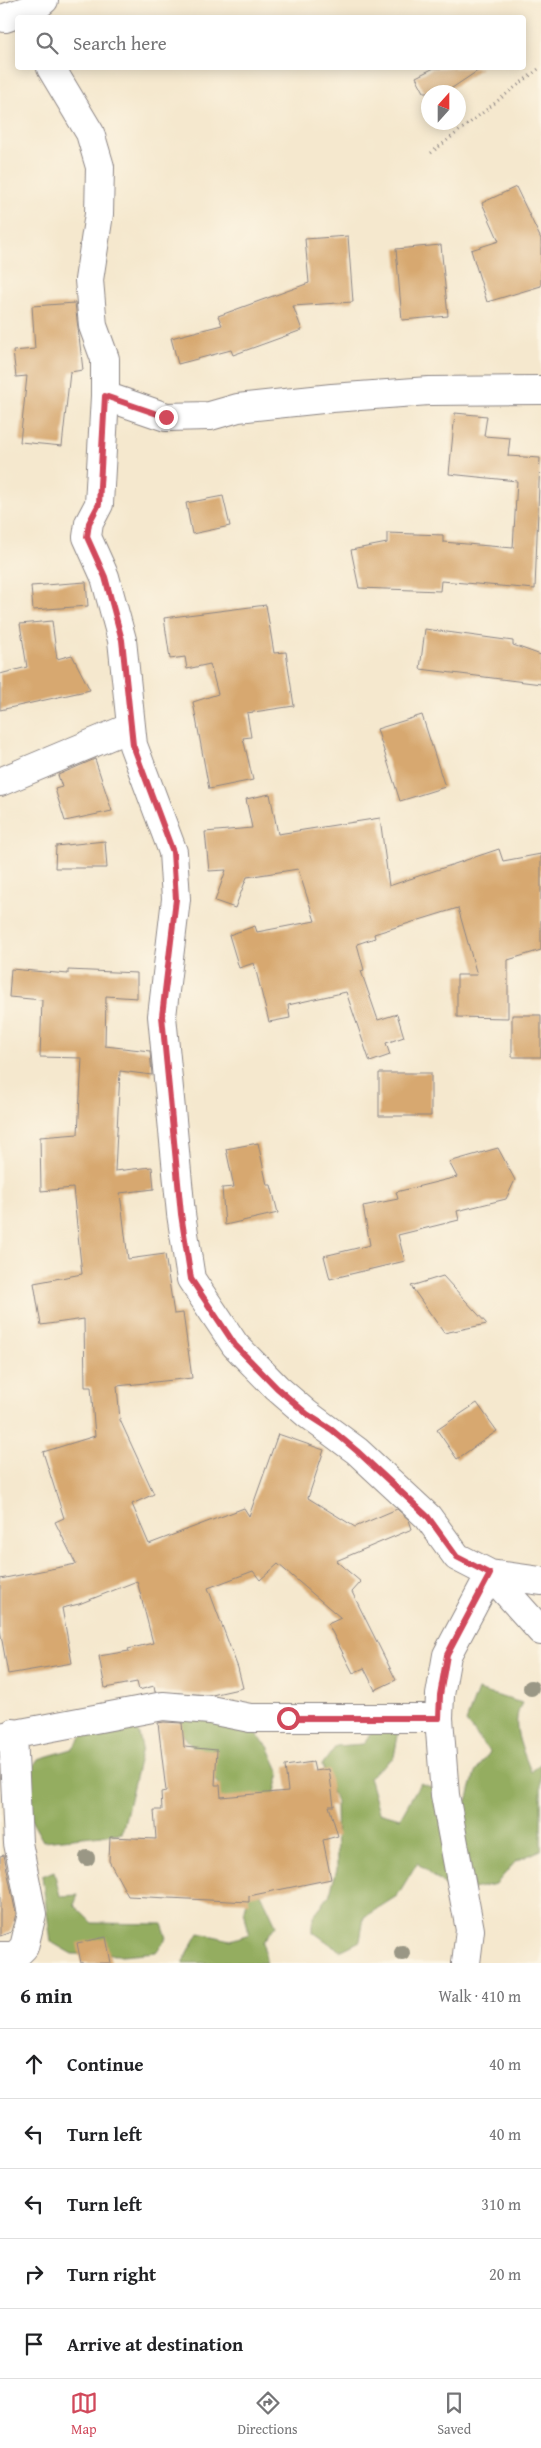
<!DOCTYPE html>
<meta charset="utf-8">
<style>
:root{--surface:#fff;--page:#f2f2f2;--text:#202124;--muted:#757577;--line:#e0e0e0;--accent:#d1495b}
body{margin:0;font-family:"Gentium Book Plus",serif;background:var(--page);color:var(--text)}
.compass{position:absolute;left:421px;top:85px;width:45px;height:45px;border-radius:50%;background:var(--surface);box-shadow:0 2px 12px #0003;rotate:21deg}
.stop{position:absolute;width:15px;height:15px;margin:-11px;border:4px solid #d1495b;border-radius:50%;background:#fff}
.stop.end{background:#d1495b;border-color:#fff;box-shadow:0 1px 5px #0008}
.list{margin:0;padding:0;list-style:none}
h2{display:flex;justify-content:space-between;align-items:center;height:65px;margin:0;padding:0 20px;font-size:21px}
h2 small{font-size:16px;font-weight:400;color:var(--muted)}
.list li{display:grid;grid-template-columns:32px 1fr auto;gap:15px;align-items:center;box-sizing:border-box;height:70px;padding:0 20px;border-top:1px solid var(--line)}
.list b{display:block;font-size:19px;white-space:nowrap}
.list em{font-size:16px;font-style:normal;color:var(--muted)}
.icon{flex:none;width:28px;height:28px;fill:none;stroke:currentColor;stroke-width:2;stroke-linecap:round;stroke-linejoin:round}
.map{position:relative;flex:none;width:541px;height:1963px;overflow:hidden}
.search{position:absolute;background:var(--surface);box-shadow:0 2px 12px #0003;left:15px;right:15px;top:15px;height:55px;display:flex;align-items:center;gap:12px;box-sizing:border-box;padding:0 18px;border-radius:5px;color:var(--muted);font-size:19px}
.sheet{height:415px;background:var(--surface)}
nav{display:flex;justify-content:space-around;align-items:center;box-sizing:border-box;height:70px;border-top:1px solid var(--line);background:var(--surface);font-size:14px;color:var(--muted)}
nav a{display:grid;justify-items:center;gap:2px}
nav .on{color:var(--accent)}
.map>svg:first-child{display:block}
.forest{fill:#94ad60;stroke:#5b684e}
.building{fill:#d7a86f}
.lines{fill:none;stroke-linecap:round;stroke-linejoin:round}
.minor-casing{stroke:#8c8584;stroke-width:30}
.path{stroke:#8c8584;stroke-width:3;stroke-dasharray:1 4;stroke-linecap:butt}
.minor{stroke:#fff;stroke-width:28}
.tree{fill:#9a9785}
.route{stroke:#d1495b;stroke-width:6}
</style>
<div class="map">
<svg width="541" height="1963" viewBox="0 0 541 1963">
<rect width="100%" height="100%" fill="#fcf5e5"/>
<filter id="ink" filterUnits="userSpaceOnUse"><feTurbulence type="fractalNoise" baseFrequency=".02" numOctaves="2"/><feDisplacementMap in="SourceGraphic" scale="10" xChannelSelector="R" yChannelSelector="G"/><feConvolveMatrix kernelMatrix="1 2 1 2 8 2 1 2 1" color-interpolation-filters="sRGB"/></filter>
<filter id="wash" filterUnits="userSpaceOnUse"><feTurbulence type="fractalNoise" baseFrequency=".0096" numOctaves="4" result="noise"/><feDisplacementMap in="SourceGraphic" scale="20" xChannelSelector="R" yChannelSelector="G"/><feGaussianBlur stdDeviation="1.12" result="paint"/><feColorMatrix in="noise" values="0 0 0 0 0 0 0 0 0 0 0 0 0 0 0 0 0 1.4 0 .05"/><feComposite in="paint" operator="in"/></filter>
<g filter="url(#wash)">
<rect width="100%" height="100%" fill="#f5e8ce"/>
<!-- forest -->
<path class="forest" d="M478,1690L522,1703C509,1725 523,1750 531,1772L541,1763V1850L516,1861L496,1884L454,1893L417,1863L397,1896L364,1917L360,1941L340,1951L313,1932V1916L329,1896L337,1869L336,1802L322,1765L336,1746L363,1744L381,1718L400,1725L394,1757L369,1777L379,1812L400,1818L420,1783L467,1801L475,1773L490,1752L466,1722Z
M134,1710L142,1748L122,1833L43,1841L26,1811L24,1780L38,1759L72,1749L94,1720Z
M179,1712L234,1714L268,1746L280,1773L273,1799L219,1818L218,1784L182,1733Z
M54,1871L60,1896L78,1895L74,1905L92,1923L162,1924L167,1938L156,1952L122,1955L72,1954L51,1942L42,1876Z
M248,1891H260L276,1925L263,1942L266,1963H182L199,1933L231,1940L249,1934L244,1910Z"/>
<g id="blocks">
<!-- building -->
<path class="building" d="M434,68H482L446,92H424L416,77Z
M516,187L541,239V286L487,302L471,250L499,241L482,203Z
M348,236L353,302L293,306L302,330L233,355L231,350L178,364L171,338L222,325L218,316L309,283L305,239Z
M441,245L448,316L402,320L396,249Z
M75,303L83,370L70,372L62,446L20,442L27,376L16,377L13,351L35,349L32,306Z
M455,413L487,416L484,436L510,438L508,456L540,458L535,589L441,581L440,591L359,588L351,550L387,543V533L443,535V542L513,548L517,481L449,474Z
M223,496L230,526L192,534L186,503Z
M86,582L88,606L33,610L31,586Z
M266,605L274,653L286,652L294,706L247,713L251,737L243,738L253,780L209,789L193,702L218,694L210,664L187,669L185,657L170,659L164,618Z
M52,621L57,659L72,655L90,690L0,710V674L27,667L20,624Z
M425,629L513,641V645L541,655V684L420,669Z
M422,715L445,787L400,801L377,729Z
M95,759L112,811L65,821L55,789L62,787L58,775Z
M270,794L278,834L380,818L389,886L499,849L503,861L541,854V950L508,960V1018L457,1017V975H477L458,908L374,934L375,938L357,944L364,970L361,971L378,1020L397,1014L404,1037L386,1043L390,1055L370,1062L346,992L288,1005L290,1018L269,1022L254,963L239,968L229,935L255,926L257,932L315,921L298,869L247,877L235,908L215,901L226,870L209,871L205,832L252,828L246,799Z
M105,841L107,868H55L56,846Z
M11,969L68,974V970L137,973V998L106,996L105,1046L150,1051L152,1075L120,1071L115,1171L152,1167L154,1189L120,1193L128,1259L165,1254L174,1314L183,1313L192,1378L117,1386L120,1420L154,1494L132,1504L149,1544L244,1508L249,1516L278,1434L324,1450L308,1498L355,1527L397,1509L409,1520L412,1529L336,1561L361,1582L352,1592L396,1680L375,1690L364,1668L353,1673L328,1624L341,1618L278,1564L260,1580L253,1571L208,1588L238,1668L243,1688L212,1695L155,1692L154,1686L139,1690L137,1682L105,1688L99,1656L129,1651L128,1649L153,1643L137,1581L79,1604L62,1608L72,1663L8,1674L0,1629V1579L76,1564L55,1522L64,1518L43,1452L95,1436L91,1387H85L84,1319L41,1325L34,1283L82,1274L73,1188L41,1191L40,1137L78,1134L82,1058L40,1057L42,1000L9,997Z
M512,1015H541V1057H512Z
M379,1073H431V1116H379Z
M258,1143L267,1185H271L278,1213L225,1225L222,1188L234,1187L226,1149Z
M498,1148L515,1180L506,1199L457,1211L459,1220L398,1235L405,1261L330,1279L324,1256L370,1245L363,1206L398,1199L396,1192L457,1177L449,1162Z
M443,1276L487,1324L444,1333L411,1286Z
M477,1403L497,1431L457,1459L437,1430Z
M164,1722L182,1723L184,1747L217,1750L215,1785H220L221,1797L288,1791L285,1766L313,1762L315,1771L329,1769L334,1806H329L338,1836L323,1840L331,1879L249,1896V1902L128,1896L109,1861L110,1837L156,1839L154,1810H162L161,1792L166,1791L158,1723Z
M4,1855L16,1914L11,1932L0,1936V1856Z
M106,1937L111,1963H81L77,1943Z"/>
</g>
</g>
<g filter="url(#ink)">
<use href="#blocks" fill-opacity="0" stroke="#8c8584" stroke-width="1"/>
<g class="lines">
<!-- minor casing -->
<g class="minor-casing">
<path id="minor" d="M5,18L36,7L44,0
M51,68L90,133L100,167L99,214L89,280L93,326L105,359V396L99,504L89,523L87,537L105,577L122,640L133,745L173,852L176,899L162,1016L181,1214L191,1279L235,1345L277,1388L307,1414L357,1451L428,1517L457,1557L490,1574L541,1631
M105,396L166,417L210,416L238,408L332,398L429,391L541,390
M0,782L131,727
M0,1737L163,1706L210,1710L250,1718H439
M0,1956H15L24,1947L32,1914L18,1843L13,1733
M466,1963L470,1930L445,1795L439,1718L440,1695L447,1655L490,1574L541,1581"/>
</g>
<!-- path -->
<path class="path" d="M431,153L541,67"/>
<!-- minor -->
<use href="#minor" class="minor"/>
</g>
<!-- trees -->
<g class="tree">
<circle cx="531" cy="1688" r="8"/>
<circle cx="87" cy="1858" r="8"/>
<circle cx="402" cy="1953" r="8"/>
</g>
</g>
<g class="lines" filter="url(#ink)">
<!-- route -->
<path class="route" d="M166,417L105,396L99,504L89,523L87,537L105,577L122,640L133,745L173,852L176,899L162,1016L181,1214L191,1279L235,1345L277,1388L307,1414L332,1430L357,1451L428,1517L457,1557L490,1574L447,1655L440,1695L439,1718H288"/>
</g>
</svg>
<svg class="compass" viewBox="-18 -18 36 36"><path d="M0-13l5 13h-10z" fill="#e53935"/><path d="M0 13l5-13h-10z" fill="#757577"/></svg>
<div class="stop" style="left:288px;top:1718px"></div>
<div class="stop end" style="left:166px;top:417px"></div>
<div class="search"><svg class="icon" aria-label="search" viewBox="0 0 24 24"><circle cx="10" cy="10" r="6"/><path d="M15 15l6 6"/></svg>Search here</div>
</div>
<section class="sheet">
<h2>6 min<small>Walk · 410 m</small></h2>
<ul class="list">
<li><svg class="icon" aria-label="ahead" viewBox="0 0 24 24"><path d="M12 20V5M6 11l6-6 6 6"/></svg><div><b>Continue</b></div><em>40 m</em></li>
<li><svg class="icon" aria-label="left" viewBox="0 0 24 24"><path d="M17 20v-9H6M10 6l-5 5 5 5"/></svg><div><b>Turn left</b></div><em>40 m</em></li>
<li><svg class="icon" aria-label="left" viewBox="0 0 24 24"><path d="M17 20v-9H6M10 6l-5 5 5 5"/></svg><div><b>Turn left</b></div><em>310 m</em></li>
<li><svg class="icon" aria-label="right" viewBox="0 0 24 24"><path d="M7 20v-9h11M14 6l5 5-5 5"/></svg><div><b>Turn right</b></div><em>20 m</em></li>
<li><svg class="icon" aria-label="arrive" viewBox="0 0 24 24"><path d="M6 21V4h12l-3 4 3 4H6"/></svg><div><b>Arrive at destination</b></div></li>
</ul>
</section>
<nav>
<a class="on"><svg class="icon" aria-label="map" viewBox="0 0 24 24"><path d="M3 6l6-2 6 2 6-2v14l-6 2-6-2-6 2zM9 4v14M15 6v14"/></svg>Map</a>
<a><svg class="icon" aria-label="directions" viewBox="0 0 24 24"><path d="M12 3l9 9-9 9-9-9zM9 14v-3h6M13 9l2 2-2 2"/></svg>Directions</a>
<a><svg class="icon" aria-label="saved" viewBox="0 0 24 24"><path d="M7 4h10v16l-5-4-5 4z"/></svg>Saved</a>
</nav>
